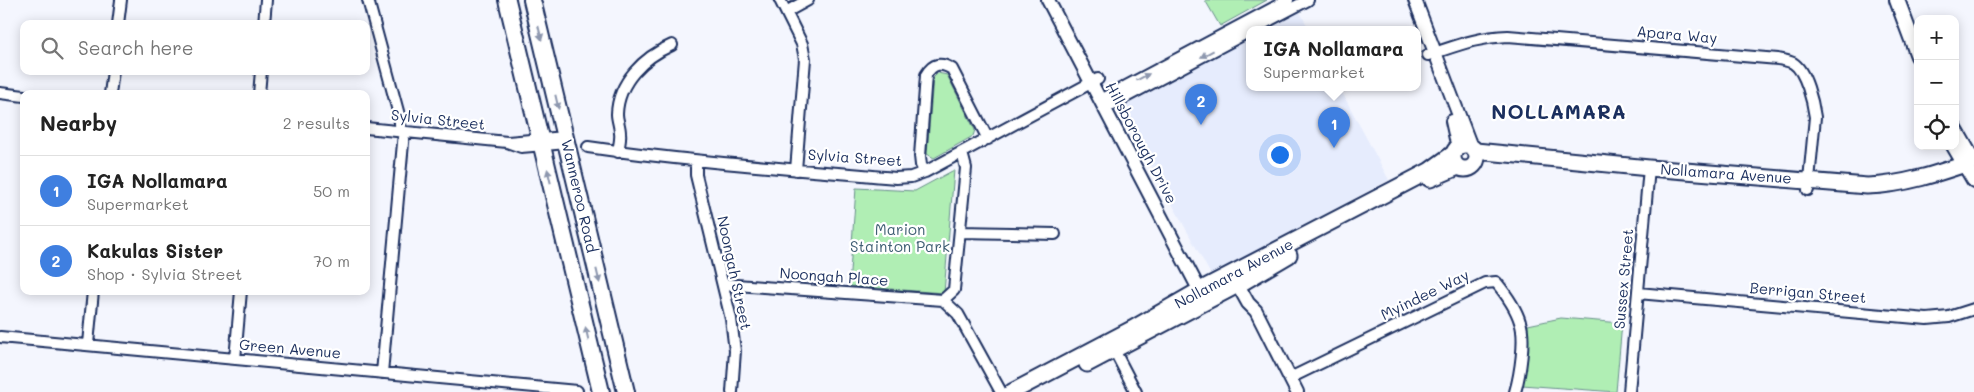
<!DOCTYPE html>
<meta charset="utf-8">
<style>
:root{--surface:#fff;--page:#f6f6f6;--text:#222;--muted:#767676;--line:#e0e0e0;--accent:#c8321e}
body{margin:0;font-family:Mali,sans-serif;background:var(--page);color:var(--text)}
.controls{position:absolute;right:15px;top:15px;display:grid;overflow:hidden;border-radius:10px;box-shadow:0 2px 12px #0003}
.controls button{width:45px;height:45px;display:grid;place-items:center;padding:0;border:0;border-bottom:1px solid var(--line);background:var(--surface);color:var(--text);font:25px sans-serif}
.you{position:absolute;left:1279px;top:154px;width:18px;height:18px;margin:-12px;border:4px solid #fff;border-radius:50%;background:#1a73e8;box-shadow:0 0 0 8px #1a73e833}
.badge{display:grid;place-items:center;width:32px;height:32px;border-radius:50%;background:var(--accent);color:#fff;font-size:16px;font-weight:700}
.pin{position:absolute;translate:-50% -41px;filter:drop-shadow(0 1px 2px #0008)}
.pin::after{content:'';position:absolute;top:26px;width:18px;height:15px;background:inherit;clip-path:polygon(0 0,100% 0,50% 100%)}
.popup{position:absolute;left:1246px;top:26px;width:175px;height:65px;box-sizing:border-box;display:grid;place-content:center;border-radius:10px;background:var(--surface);filter:drop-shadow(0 1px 4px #0005);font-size:16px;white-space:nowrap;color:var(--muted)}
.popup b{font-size:19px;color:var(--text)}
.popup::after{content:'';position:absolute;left:50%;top:100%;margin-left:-10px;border:10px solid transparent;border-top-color:var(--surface)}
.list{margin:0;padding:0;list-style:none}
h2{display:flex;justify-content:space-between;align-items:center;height:65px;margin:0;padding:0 20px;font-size:21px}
h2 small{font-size:16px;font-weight:400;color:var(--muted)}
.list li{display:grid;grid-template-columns:32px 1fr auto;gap:15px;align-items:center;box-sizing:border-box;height:70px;padding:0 20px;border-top:1px solid var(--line)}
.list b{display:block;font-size:19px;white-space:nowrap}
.list p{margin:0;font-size:16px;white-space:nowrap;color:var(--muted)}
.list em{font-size:16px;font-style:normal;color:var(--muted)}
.icon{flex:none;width:28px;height:28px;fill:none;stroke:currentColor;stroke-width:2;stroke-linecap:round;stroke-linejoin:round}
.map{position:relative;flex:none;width:1974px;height:392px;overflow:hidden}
.search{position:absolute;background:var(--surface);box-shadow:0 2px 12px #0003;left:20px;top:20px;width:350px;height:55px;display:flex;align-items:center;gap:12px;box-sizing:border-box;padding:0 18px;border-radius:10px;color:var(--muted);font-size:19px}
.panel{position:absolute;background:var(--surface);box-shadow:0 2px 12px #0003;left:20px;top:90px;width:350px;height:205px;border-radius:10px}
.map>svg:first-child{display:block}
.built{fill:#e6ecfd}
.green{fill:#b0eeb4;stroke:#668e89}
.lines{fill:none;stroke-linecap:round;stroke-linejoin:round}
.minor-casing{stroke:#1b2f5e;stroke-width:14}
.tertiary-casing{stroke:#1b2f5e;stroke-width:16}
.secondary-casing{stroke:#1b2f5e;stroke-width:18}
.primary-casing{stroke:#1b2f5e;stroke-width:19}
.trunk-casing{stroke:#1b2f5e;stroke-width:20}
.minor{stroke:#fff;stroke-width:10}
.tertiary{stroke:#fff;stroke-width:12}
.secondary{stroke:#fff;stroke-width:14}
.primary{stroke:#fff;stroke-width:15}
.trunk{stroke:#fff;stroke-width:16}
.oneway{fill:#8d97ae}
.labels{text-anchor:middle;stroke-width:4.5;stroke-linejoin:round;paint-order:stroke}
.street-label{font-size:15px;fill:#1b2f5e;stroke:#fff}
.park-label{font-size:15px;fill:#405f74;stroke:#fff}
.district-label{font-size:20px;font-weight:bold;letter-spacing:1px;fill:#1b2f5e;stroke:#fff}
</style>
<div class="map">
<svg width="1974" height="392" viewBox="0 0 1974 392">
<rect width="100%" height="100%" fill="#f4f6fe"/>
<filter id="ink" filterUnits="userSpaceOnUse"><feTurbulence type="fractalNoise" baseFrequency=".02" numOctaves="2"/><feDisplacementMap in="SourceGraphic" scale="10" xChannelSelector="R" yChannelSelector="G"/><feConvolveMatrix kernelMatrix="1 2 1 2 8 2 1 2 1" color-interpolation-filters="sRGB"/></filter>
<g filter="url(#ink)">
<!-- built -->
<path class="built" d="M1300,12L1309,29H1267Z
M1250,38V87H1339L1389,180L1211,275L1122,112L1124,106Z"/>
<!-- green -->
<path class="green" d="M1205,0H1267L1220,26Z
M938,73L947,75L975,130L973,136L934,158L927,154L933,78Z
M954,170L944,293L849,286L856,188L915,191Z
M1561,318L1622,323L1616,392L1522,385L1528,325Z"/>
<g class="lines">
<!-- minor casing -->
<g class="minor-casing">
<path id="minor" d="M368,0L399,115L401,132
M780,0L802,44L805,59L796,170
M786,12L808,0
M118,24L121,0
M264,24L266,0
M1253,29L1308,0
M1428,55C1456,46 1477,37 1508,36L1778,59C1783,60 1789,61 1793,63C1806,71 1813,103 1815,117L1808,190
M0,93L24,96
M110,94L113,71
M259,94L261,71
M1100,100L1288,0
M1105,108L1250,31
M366,128L507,142L521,147L567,143
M508,142L565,137
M588,147C690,162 793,169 896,178L911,177L925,172L1098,79
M618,152C619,145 621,139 620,133C620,126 617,120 617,114C618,82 644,57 672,45
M962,153L966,168L954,290L943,300L958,314L1001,392
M696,161V175L731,319L735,351L732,392
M925,172L921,165L920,156L926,75C933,63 941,62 952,69L988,139
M960,232L1055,234
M723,284L943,300
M1638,293L1927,319L1949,317L1974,309
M0,337L577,391
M88,344L93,291
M1112,346L1136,392
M235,359L241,291
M382,373L404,132
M1290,378L1485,283L1496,282C1505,293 1516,308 1520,322C1526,338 1520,375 1515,392
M1629,392L1649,168"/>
</g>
<!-- tertiary casing -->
<g class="tertiary-casing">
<path id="tertiary" d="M1048,0L1203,297
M1415,0L1471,147
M1452,121L1458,148
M1233,276L1248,303L1256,311L1297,392"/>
</g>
<!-- secondary casing -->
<g class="secondary-casing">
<path id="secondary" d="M1897,0L1918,56
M1955,129L1974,162
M1954,146L1974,180"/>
</g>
<!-- primary casing -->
<g class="primary-casing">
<path id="primary" d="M1453 157a12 12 0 1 1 24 0a12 12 0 1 1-24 0Z
M1476,151L1649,168L1867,186C1904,185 1939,173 1974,161
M1430,179L1458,167
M1087,364L1245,281L1289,255
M1012,392L1132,329L1200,290L1429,171L1454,153"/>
</g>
<!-- trunk casing -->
<g class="trunk-casing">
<path id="trunk" d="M507,0L601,392
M532,0L626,392"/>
</g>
<!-- minor -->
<use href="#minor" class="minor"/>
<!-- tertiary -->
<use href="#tertiary" class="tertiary"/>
<!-- secondary -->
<use href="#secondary" class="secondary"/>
<!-- primary -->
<use href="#primary" class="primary"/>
<!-- trunk -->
<use href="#trunk" class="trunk"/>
</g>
<!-- one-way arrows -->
<defs><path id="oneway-solid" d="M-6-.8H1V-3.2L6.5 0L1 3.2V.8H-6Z" transform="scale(1.25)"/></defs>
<g class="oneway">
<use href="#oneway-solid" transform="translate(540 33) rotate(76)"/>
<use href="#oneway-solid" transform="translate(1207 54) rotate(152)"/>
<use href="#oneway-solid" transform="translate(1143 77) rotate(-28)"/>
<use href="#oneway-solid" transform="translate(557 102) rotate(77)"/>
<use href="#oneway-solid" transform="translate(549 176) rotate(-103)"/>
<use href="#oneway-solid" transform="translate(598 276) rotate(77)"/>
<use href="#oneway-solid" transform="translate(587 334) rotate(-103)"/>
</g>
</g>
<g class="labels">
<!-- street labels -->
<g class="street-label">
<text transform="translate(1677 35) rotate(5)" y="5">Apara Way</text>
<text transform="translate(438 120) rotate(6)" y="5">Sylvia Street</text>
<text transform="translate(1141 143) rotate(62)" y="5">Hillsborough Drive</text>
<text transform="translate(855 158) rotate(4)" y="5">Sylvia Street</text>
<text transform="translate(1726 174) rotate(4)" y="5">Nollamara Avenue</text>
<text transform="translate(579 196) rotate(77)" y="5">Wanneroo Road</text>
<text transform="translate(734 273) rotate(78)" y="5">Noongah Street</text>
<text transform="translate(1234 274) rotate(-28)" y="5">Nollamara Avenue</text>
<text transform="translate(834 277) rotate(4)" y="5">Noongah Place</text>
<text transform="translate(1624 279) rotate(-85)" y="5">Sussex Street</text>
<text transform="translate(1808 293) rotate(5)" y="5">Berrigan Street</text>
<text transform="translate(1425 295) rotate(-26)" y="5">Myindee Way</text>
<text transform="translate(290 349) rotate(5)" y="5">Green Avenue</text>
</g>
<!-- park labels -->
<g class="park-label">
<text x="900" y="235">Marion<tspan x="900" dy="17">Stainton Park</tspan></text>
</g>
<!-- district labels -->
<g class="district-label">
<text x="1559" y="119">NOLLAMARA</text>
</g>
</g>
</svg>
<div class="controls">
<button>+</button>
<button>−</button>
<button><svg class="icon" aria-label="locate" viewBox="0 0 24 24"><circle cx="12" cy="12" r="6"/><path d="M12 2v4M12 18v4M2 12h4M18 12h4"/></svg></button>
</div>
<div class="you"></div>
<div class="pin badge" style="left:1334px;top:148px;background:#3f7fe0">1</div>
<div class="popup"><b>IGA Nollamara</b>Supermarket</div>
<div class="pin badge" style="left:1201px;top:125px;background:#3f7fe0">2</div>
<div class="search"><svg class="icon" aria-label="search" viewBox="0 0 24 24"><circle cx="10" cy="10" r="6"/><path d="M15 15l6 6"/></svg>Search here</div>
<section class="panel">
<h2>Nearby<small>2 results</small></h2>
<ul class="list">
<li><span class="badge" style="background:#3f7fe0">1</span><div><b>IGA Nollamara</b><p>Supermarket</p></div><em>50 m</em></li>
<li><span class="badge" style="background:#3f7fe0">2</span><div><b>Kakulas Sister</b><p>Shop · Sylvia Street</p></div><em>70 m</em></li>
</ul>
</section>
</div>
